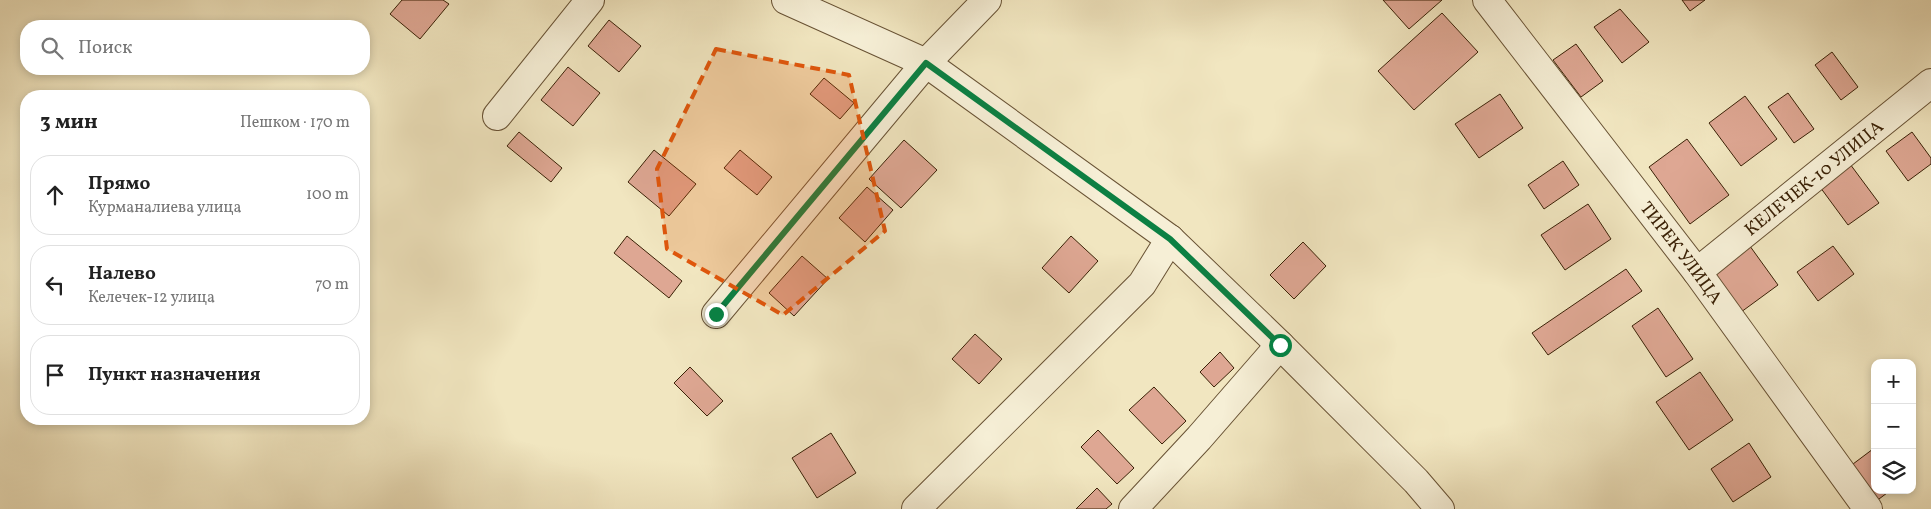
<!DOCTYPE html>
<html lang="ru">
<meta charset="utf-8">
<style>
:root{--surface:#fff;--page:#f6f6f6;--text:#222;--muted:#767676;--line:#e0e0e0}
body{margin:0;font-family:Vollkorn,serif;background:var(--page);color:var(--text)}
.controls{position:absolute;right:15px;bottom:15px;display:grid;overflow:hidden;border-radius:10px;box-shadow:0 2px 8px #0003}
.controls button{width:45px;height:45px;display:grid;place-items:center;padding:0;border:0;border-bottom:1px solid var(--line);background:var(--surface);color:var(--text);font:25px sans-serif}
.stop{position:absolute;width:15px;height:15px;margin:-11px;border:4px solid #0b8043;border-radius:50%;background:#fff}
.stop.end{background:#0b8043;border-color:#fff;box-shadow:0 1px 5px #0008}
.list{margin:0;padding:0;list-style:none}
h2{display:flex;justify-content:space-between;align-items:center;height:65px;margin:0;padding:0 20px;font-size:21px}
h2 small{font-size:16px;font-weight:400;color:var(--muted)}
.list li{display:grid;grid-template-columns:32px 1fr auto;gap:15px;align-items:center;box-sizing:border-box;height:80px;margin:0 10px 10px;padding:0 10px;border:1px solid var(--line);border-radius:20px}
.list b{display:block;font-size:19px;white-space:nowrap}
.list p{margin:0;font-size:16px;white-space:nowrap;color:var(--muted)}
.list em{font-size:16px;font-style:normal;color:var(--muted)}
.icon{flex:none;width:28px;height:28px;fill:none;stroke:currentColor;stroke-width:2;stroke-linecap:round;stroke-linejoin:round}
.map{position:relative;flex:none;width:1931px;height:509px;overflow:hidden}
.search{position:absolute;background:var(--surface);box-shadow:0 2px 8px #0003;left:20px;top:20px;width:350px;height:55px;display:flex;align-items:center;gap:12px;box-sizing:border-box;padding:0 18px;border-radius:20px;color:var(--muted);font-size:19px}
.panel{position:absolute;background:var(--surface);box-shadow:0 2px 8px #0003;left:20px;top:90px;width:350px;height:335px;border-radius:20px}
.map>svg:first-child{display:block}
.building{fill:#dea793;stroke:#3a2106}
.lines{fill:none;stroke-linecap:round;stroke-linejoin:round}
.minor-casing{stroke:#685234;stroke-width:30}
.minor{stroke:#f6efd6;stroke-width:28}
.route{stroke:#0b8043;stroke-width:6}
.marked{fill:#df560c;fill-opacity:0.2;stroke:#df560c;stroke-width:4;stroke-dasharray:10 6;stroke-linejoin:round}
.labels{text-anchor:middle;stroke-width:4.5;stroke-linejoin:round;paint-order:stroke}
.street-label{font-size:18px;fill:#3a2106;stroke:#f6efd6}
</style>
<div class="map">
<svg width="1931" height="509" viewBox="0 0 1931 509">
<rect width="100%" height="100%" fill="#f1e6c0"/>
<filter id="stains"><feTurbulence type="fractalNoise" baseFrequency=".004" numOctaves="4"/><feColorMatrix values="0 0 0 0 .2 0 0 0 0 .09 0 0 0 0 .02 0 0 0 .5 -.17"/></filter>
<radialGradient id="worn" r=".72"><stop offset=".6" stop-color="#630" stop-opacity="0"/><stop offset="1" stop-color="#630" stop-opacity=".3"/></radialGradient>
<!-- building -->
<path class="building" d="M402,0H443L449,4L420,39L390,14Z
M1383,0H1442L1409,29Z
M1682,0H1705L1690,11Z
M1620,9L1649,42L1622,63L1594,27Z
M1442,13L1478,52L1414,110L1378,71Z
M609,20L641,46L619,72L588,46Z
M1576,44L1603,81L1581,97L1553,60Z
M1832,52L1858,87L1841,100L1815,65Z
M568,67L600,93L573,126L541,100Z
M824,78L854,103L840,119L810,94Z
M1788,93L1814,129L1794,143L1768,107Z
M1500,94L1523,128L1479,158L1455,124Z
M1745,96L1777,139L1741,166L1709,123Z
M519,132L562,168L551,182L507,146Z
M1912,132L1931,158V164L1908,181L1886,151Z
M1687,139L1729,195L1690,224L1649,167Z
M904,140L937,170L901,208L869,179Z
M654,150L696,184L669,216L628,182Z
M740,150L772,177L757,195L724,168Z
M1563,161L1579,185L1544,209L1528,185Z
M1850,164L1879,203L1848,225L1820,187Z
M867,187L893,210L865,242L839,218Z
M1588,204L1611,239L1565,270L1541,235Z
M627,236L682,281L669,298L614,253Z
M1071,236L1098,261L1069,293L1042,268Z
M1303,242L1326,266L1294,299L1270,275Z
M1747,242L1778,285L1737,315L1705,272Z
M1833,246L1854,274L1818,301L1797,272Z
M802,256L828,279L794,316L769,293Z
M1626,269L1642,291L1548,355L1532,333Z
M1658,308L1693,359L1666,377L1632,326Z
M975,334L1002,359L979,384L952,359Z
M1220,352L1234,368L1214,387L1200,372Z
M690,367L723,401L707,416L674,383Z
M1700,372L1733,420L1689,450L1656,402Z
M1154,387L1186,421L1162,444L1129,410Z
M1098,430L1134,468L1117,484L1081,447Z
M831,433L856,473L817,498L792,458Z
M1749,443L1771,477L1733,502L1711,469Z
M1873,449L1875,451V490H1891L1875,502L1849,467Z
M1097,488L1112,504L1106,509H1076Z"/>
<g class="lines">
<!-- minor casing -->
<g class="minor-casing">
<g id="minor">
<path d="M786,0L926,63L1170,239L1280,345L1416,481L1440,509"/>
<path id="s1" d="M1487,0L1697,272L1868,509"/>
<path d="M497,116L590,0"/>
<path id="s2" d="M1697,272L1931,83"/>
<path d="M716,314L926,63L987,0"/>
<path d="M916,509L1142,284L1170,239"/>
<path d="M1133,509L1199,438L1280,345"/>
</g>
</g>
<!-- minor -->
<use href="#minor" class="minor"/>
</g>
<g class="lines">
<!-- route -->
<path class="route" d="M716,314L926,63L1170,239L1280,345"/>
</g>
<!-- marked area -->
<path class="marked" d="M716,49L849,75L885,231L783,315L667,249L657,169Z"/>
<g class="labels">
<!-- street labels -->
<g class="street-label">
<text dy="6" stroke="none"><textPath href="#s2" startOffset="150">КЕЛЕЧЕК-10 УЛИЦА</textPath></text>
<text dy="6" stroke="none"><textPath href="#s1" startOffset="319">ТИРЕК УЛИЦА</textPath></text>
</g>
</g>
<rect width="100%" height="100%" filter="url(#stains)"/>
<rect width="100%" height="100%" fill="url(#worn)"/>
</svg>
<div class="controls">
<button>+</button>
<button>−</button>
<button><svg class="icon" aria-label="layers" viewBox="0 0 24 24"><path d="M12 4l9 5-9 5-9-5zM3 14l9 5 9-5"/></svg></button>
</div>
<div class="stop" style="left:1280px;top:345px"></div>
<div class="stop end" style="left:716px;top:314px"></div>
<div class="search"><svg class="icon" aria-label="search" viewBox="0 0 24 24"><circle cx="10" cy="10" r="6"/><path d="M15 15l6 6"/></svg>Поиск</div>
<section class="panel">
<h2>3 мин<small>Пешком · 170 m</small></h2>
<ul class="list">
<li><svg class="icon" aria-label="ahead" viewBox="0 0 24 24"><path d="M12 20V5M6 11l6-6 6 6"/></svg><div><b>Прямо</b><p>Курманалиева улица</p></div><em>100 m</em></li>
<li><svg class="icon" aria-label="left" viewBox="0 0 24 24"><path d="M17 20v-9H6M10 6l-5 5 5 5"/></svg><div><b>Налево</b><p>Келечек-12 улица</p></div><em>70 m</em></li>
<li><svg class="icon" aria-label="arrive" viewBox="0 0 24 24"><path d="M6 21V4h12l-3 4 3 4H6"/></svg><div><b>Пункт назначения</b></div></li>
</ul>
</section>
</div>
